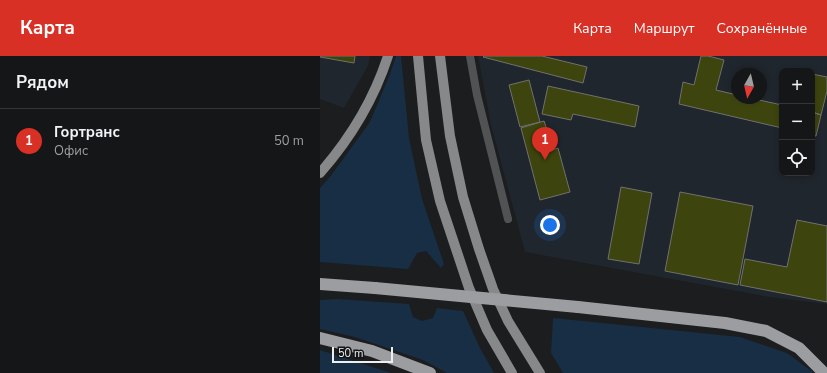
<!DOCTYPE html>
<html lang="ru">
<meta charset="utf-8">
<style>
:root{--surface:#141617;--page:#212324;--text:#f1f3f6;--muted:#9d9fa1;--line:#333536;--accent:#d93025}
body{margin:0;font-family:"Nunito Sans",sans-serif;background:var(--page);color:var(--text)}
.controls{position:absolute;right:12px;top:12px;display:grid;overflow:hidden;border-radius:8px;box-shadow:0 2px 6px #0003}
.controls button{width:36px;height:36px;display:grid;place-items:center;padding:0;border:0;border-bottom:1px solid var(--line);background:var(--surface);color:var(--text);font:20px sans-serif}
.compass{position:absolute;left:411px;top:12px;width:36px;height:36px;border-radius:50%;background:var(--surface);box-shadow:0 2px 6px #0003;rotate:188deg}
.scale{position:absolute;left:12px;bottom:10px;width:61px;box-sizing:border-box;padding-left:4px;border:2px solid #eeeff1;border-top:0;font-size:11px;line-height:14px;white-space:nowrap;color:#eeeff1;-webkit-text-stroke:3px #121416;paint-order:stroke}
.you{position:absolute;left:230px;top:169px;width:14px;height:14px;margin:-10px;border:3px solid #fff;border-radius:50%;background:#1a73e8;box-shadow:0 0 0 6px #1a73e833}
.badge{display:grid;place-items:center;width:26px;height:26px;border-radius:50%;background:var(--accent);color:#fff;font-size:13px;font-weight:700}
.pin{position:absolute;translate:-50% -33px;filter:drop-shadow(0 1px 2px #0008)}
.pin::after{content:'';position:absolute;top:21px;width:14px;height:12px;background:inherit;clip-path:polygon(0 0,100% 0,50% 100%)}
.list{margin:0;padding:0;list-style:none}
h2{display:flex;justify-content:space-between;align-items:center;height:52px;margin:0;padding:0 16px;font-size:17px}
h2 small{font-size:13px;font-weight:400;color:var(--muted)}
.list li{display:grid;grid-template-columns:26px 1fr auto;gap:12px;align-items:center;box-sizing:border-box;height:64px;padding:0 16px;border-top:1px solid var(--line)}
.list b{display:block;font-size:15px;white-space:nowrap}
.list p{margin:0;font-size:13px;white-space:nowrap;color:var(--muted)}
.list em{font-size:13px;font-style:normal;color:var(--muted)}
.icon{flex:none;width:22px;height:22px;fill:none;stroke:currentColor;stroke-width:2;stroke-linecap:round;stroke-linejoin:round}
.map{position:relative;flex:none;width:507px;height:317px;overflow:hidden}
header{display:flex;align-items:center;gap:24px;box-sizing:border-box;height:56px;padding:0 20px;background:var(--accent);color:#fff}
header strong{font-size:19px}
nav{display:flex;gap:22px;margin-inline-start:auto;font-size:14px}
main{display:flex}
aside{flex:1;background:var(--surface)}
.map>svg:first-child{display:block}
.built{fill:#20262d;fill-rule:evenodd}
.green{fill:#182e45}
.building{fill:#3d440e;stroke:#71716e}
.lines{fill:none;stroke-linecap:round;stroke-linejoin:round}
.minor{stroke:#515253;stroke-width:8}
.major{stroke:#86888a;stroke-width:10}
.highway{stroke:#9b9da0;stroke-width:12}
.highway-bridge{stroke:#9b9da0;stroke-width:12}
</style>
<header>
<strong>Карта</strong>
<nav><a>Карта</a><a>Маршрут</a><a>Сохранённые</a></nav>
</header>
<main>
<aside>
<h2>Рядом<small></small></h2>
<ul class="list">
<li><span class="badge">1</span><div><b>Гортранс</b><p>Офис</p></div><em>50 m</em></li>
</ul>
</aside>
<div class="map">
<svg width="507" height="317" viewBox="0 0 507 317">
<rect width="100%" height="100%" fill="#1b1d1f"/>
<!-- built -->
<path class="built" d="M0,0H50L48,10L24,52L0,43Z
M158,0H507V248L449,241L205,196L171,69ZM462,15H492V117H462ZM417,18H441V42H417Z"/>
<!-- green -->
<path class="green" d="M76,0H81L89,82L102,143L124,208L121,212L106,195L97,197L88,213L0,206V132L10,121L50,66L70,18Z
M18,243L89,248L93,261L102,265L113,262L117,252L143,255L160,292L174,317H127L103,304L35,281L0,273V244Z
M233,262L420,281L467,297L494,317H243L231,297Z
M0,294L71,317H0Z"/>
<!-- building -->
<path class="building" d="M0,0H35L34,7L0,1Z
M164,0H222L267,11L263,27L163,1Z
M381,0H388L404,4L396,34L417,39V42H430L462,49V72L359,48L363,26L374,29Z
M492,18L507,21V35L501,59L492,56Z
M209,24L220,66L200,71L189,29Z
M228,30L319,50L315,71L253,58L251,64L222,58Z
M492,56L501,59L496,80L492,79Z
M224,65L227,74L224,75L229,95L238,92L250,136L220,144L201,72Z
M301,131L332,137L319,208L288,203Z
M360,136L433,150L418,229L345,215Z
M477,164L507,170V246L420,229L425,203L467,211Z"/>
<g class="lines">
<!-- minor -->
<path class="minor" d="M150,0L157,39L188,163"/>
<!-- major -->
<path class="major" d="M98,0L106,84L120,145L149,232L167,274L192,317
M120,0L130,80L143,141L159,193L173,233L188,265L220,317
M0,117C30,83 54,43 68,0"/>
<!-- highway -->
<path class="highway" d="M0,228L55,232
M258,251L405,267L446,275L479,292L504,317
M0,282L52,295L110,317"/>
<!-- highway-bridge -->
<path class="highway-bridge" d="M55,232L258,251"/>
</g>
</svg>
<div class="controls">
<button>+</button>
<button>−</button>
<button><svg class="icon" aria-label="locate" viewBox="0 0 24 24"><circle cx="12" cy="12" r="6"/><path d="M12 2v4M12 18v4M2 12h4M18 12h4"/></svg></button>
</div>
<svg class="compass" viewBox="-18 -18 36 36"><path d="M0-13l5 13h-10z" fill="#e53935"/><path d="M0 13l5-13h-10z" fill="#9d9fa1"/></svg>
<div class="scale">50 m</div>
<div class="you"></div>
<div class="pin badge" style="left:225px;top:104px">1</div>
</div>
</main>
